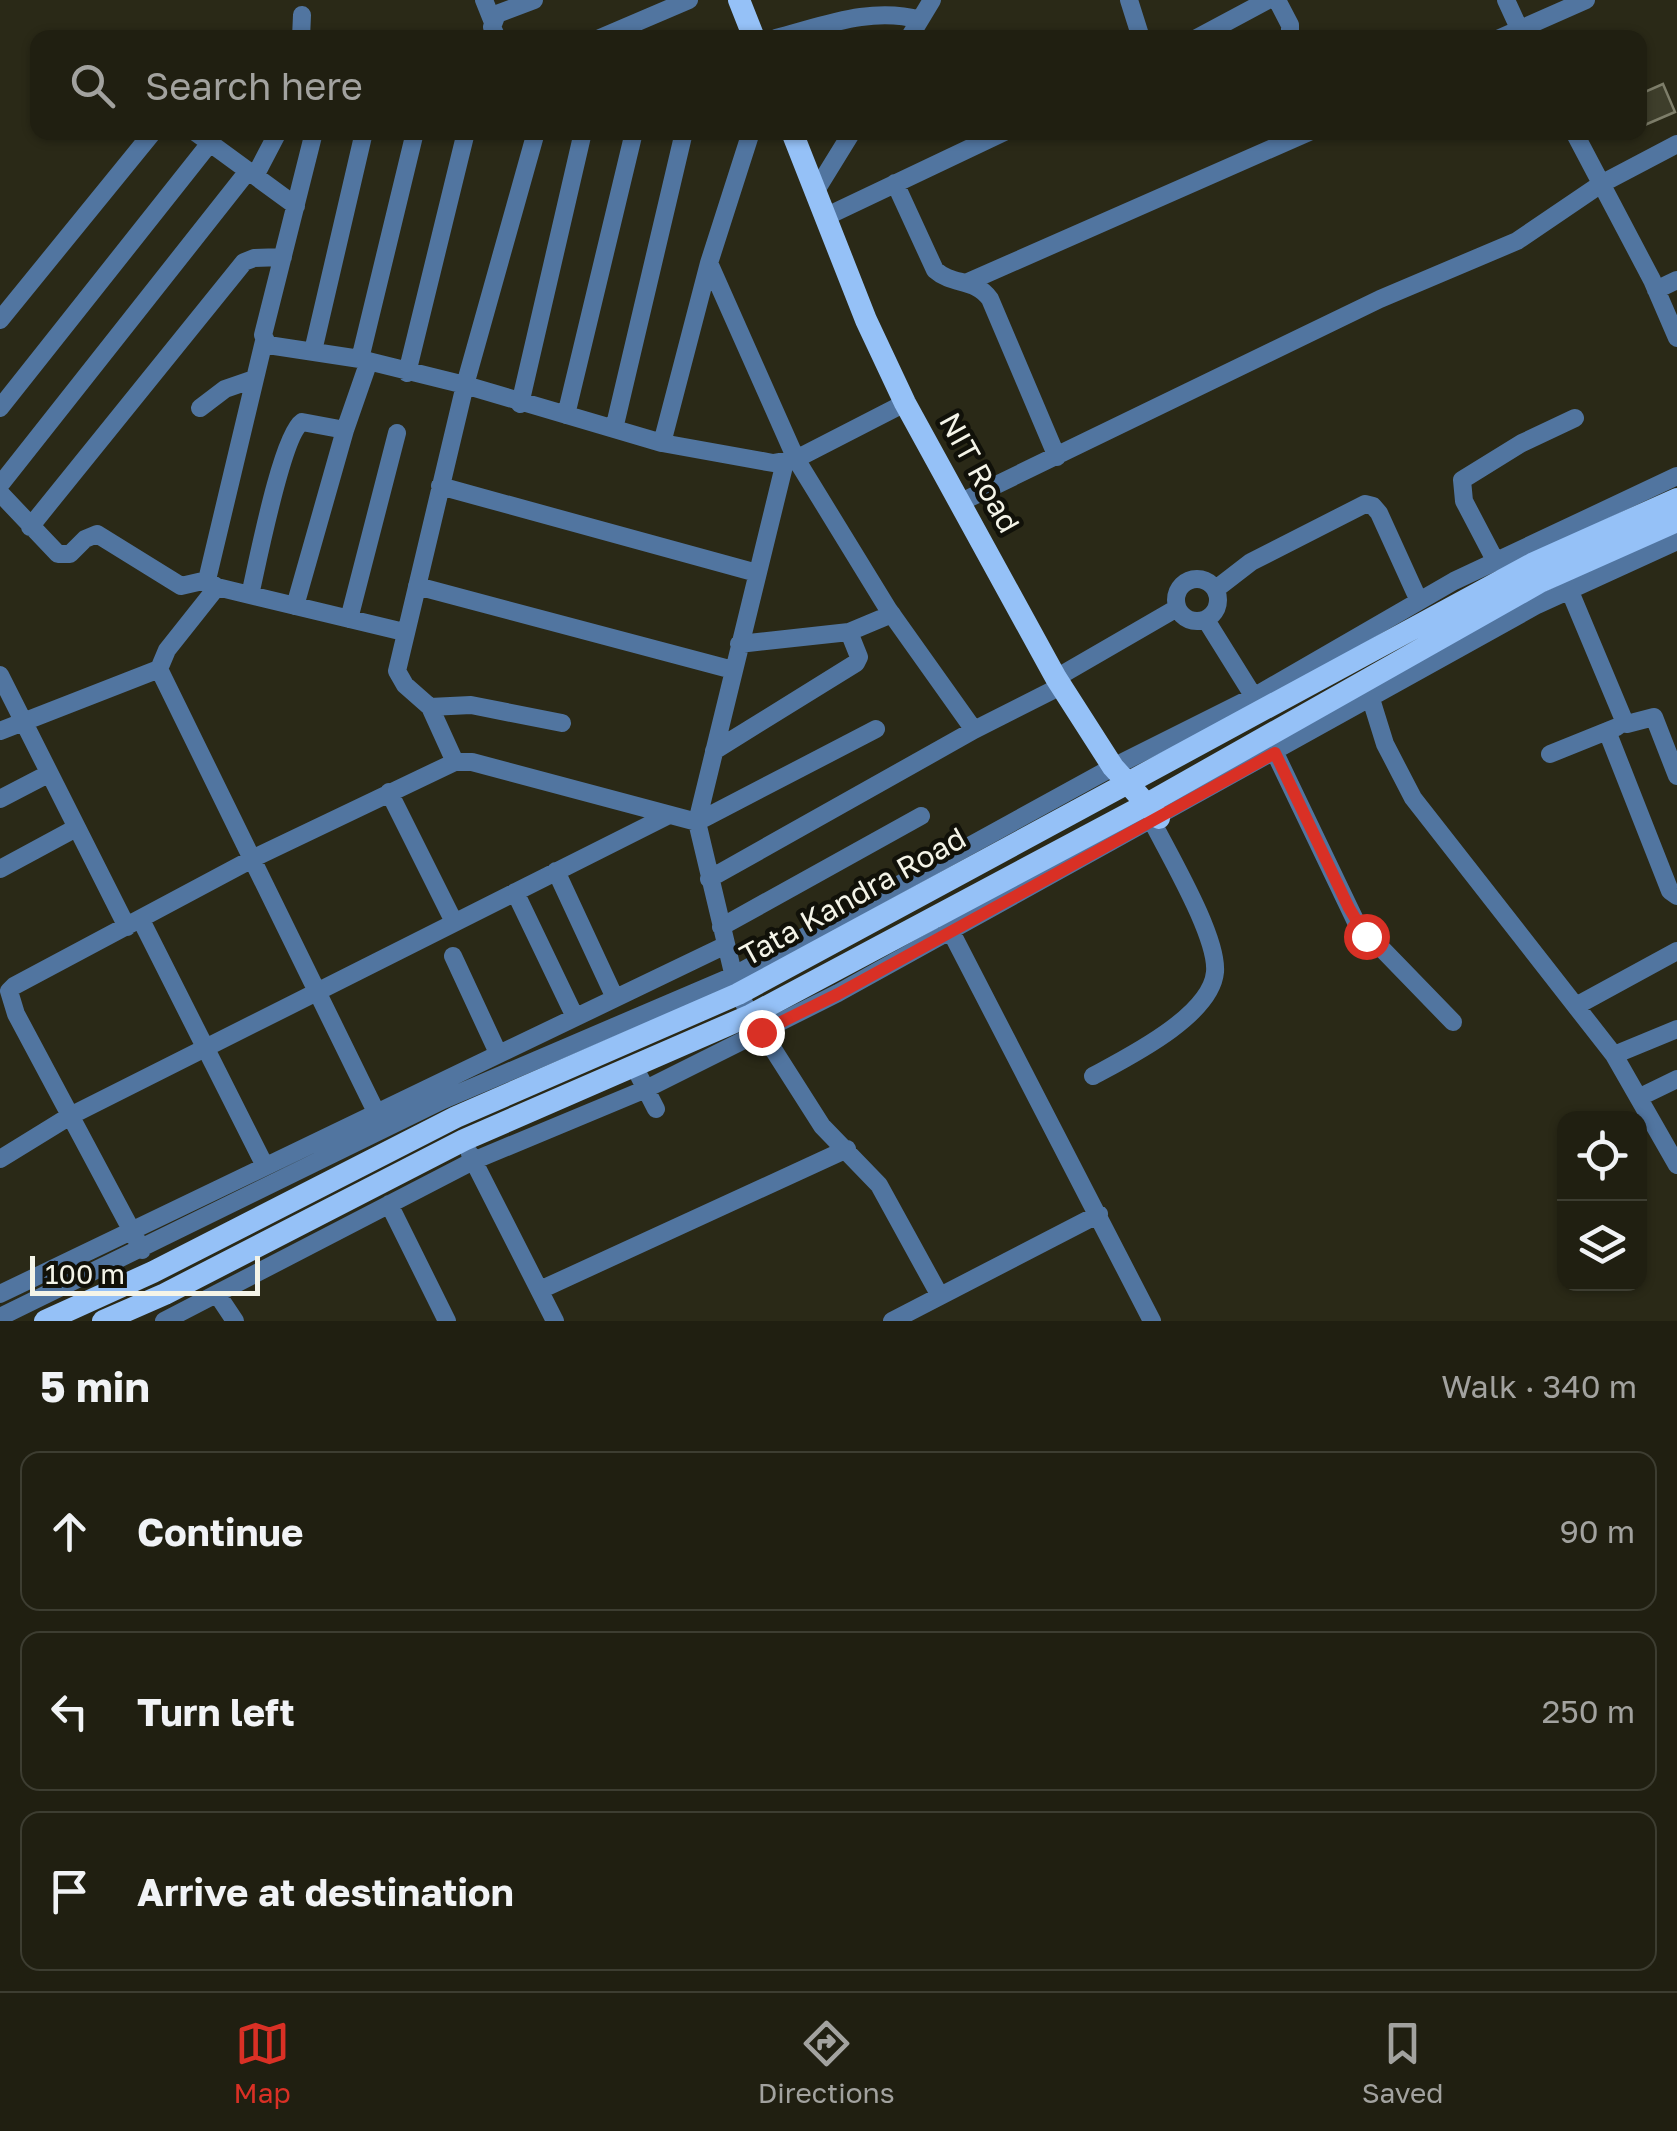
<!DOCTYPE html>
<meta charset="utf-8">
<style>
:root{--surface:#201f11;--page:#28271a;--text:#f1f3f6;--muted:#a2a29f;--line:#3d3d31;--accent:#d93025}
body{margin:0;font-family:"Golos Text",sans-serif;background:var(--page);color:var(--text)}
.controls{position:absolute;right:30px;bottom:30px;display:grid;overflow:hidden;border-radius:20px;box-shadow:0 2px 8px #0004}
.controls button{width:90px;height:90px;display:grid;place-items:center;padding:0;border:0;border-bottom:2px solid var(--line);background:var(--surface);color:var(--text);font:50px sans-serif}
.scale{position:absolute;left:30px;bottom:25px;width:230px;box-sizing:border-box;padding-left:10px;border:5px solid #f4f4e8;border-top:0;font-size:28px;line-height:35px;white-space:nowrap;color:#f4f4e8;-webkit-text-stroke:8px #111109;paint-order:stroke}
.stop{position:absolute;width:30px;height:30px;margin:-22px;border:8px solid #d93025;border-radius:50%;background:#fff}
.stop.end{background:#d93025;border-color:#fff;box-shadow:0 2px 10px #0008}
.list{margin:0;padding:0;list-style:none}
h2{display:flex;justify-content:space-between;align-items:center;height:130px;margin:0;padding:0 40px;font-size:42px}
h2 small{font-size:32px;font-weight:400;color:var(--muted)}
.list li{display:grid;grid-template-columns:65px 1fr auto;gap:30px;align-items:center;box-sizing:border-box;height:160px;margin:0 20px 20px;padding:0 20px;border:2px solid var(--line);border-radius:20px}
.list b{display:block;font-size:38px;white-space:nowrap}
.list em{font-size:32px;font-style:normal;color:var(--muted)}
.icon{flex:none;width:55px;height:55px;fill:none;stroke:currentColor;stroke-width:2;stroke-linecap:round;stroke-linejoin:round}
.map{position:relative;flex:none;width:1677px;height:1321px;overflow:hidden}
.search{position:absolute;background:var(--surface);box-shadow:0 2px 8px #0004;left:30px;right:30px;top:30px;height:110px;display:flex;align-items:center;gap:25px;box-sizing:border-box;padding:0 35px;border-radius:20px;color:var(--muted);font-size:38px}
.sheet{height:670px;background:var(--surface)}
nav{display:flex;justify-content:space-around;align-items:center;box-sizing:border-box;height:140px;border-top:2px solid var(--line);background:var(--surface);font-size:28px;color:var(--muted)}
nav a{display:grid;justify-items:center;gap:5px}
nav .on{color:var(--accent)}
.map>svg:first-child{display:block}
.building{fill:#3e3e2b;stroke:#7e7e6a;stroke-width:2.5}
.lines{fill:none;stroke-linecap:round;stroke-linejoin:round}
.minor{stroke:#5175a0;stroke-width:18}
.major{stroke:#95c1f7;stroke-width:22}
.route{stroke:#d93025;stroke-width:12}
.labels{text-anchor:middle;stroke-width:9;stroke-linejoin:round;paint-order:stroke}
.street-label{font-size:30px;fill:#f4f4e8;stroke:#111109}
</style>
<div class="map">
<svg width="1677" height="1321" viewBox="0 0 1677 1321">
<rect width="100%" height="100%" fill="#2a2917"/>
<!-- building -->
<path class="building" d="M1663,84L1675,112L1640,127V94Z"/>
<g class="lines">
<!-- minor -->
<path class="minor" d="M484,0L492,20
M1129,0L1141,38
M1277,0L1290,25V38
M1506,0L1523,37
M301,38L302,15
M497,38L492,27L497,14L534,0
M600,38L689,0
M776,38C823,26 872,6 920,20
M909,38L932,0
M1197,38L1268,0
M1500,38L1586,0
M195,132L296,206
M314,132L263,335L268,345L360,359L465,385L662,443L773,463L796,459L905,403
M1574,132L1652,280L1677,338
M255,176L278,132
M895,183L935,270C953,286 975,278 990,299L1057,457
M815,192L852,132
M825,217L1004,132
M709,263L796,459L888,609L974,730
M968,282L1309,132
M1656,290L1677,280
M0,320L153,132
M264,341L207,580L217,587L404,632
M313,351L364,132
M360,359L415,132
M407,373L466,132
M520,404L583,132
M0,408L210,143
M200,408L225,389L254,379
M566,415L634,132
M614,429L684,132
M662,443L709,263L751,132
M785,462L697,822L738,994L822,1126L879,1185L940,1296
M0,485L248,171
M440,486L757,573
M0,493L58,554H70L85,539L97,534L181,586L207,580
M961,502L1380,299L1517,241L1601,184L1677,144
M30,527L244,262L254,258L283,257
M1496,562L1464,501L1462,480L1522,443L1575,418
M1176 600a21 21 0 1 1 42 0a21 21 0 1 1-42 0Z
M1566,582L1623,718L1627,724L1654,717L1677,776
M417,586L733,670
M217,587L167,650L159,669L380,1120
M1216,589L1251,562L1365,504L1373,506L1379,513L1419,601
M250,595C257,565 282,435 302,422L345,430
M295,606L345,430L369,361
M349,619L397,433
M1206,620L1259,705
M739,644L849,632
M0,675L127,927
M1056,678L1177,608
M1371,699L1385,744L1413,798L1614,1055L1677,1165
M430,707L471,705L562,723
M0,731L159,669
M1607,731L1670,891L1677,896
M714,751L856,663L859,657L849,632L892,614
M1275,753L1356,922L1453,1022
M1550,754L1617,727
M455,762L430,707L405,685L397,671L465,385L536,132
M389,792L454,922
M0,799L48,774
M0,869L76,828
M556,871L615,998
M709,879L974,730L1061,686
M515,892L575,1017
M141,920L265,1166
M946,922L1152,1321
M721,927L921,816
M453,956L498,1053
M1576,1006L1677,951
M1614,1055L1677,1029
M634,1066L656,1109
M1093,1076C1128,1057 1211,1016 1215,972C1218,937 1169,855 1152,821
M1640,1097L1677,1079
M470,1154L555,1321
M0,1159L70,1116L667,816
M389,1204L447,1321
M142,1250L16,1014L9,991L14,986L254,858L455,762H472L697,822L876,729
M540,1290L847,1149
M0,1294L726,945
M217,1294L235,1321
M0,1317L443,1100L733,976L1113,767L1255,696L1454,581L1677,476
M164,1321L473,1161L646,1089L838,993L1537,605L1677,541
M892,1321L1099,1214"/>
<!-- major -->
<path class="major" d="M739,0L754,38
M792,132L866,320L905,403L1056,678L1113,767L1159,818
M45,1321L153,1272L456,1117L738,994L1534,563L1677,499
M103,1321L165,1294L464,1140L751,1015L1147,804L1540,582L1677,521"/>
</g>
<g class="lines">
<!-- route -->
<path class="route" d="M761,1032L838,994L1275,753L1349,908L1366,936"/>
</g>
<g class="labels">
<!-- street labels -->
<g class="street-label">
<text transform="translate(979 473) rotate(61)" y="10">NIT Road</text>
<text transform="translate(853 897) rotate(-29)" y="10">Tata Kandra Road</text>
</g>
</g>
</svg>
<div class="controls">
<button><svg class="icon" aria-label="locate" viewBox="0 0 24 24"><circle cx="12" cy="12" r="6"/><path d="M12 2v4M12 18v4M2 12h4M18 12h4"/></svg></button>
<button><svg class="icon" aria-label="layers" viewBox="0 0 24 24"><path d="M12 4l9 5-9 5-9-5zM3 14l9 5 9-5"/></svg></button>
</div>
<div class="scale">100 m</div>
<div class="stop" style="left:1366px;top:936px"></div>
<div class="stop end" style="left:761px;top:1032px"></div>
<div class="search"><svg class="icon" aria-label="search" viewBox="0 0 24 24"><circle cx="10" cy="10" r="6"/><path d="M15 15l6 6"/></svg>Search here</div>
</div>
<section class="sheet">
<h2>5 min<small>Walk · 340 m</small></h2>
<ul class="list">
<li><svg class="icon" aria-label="ahead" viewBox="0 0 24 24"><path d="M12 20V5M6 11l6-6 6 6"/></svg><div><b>Continue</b></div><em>90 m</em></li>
<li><svg class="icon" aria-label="left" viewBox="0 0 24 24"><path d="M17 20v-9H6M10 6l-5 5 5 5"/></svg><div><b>Turn left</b></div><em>250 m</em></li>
<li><svg class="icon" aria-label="arrive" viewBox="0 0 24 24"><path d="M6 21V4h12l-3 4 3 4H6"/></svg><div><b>Arrive at destination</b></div></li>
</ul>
</section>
<nav>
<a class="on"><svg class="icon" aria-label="map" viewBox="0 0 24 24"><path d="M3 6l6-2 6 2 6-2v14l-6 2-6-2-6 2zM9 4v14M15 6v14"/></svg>Map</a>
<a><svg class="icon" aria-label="directions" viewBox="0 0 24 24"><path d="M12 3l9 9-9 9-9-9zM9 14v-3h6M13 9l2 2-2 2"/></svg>Directions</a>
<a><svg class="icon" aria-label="saved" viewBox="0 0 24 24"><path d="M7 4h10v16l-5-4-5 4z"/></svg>Saved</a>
</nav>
